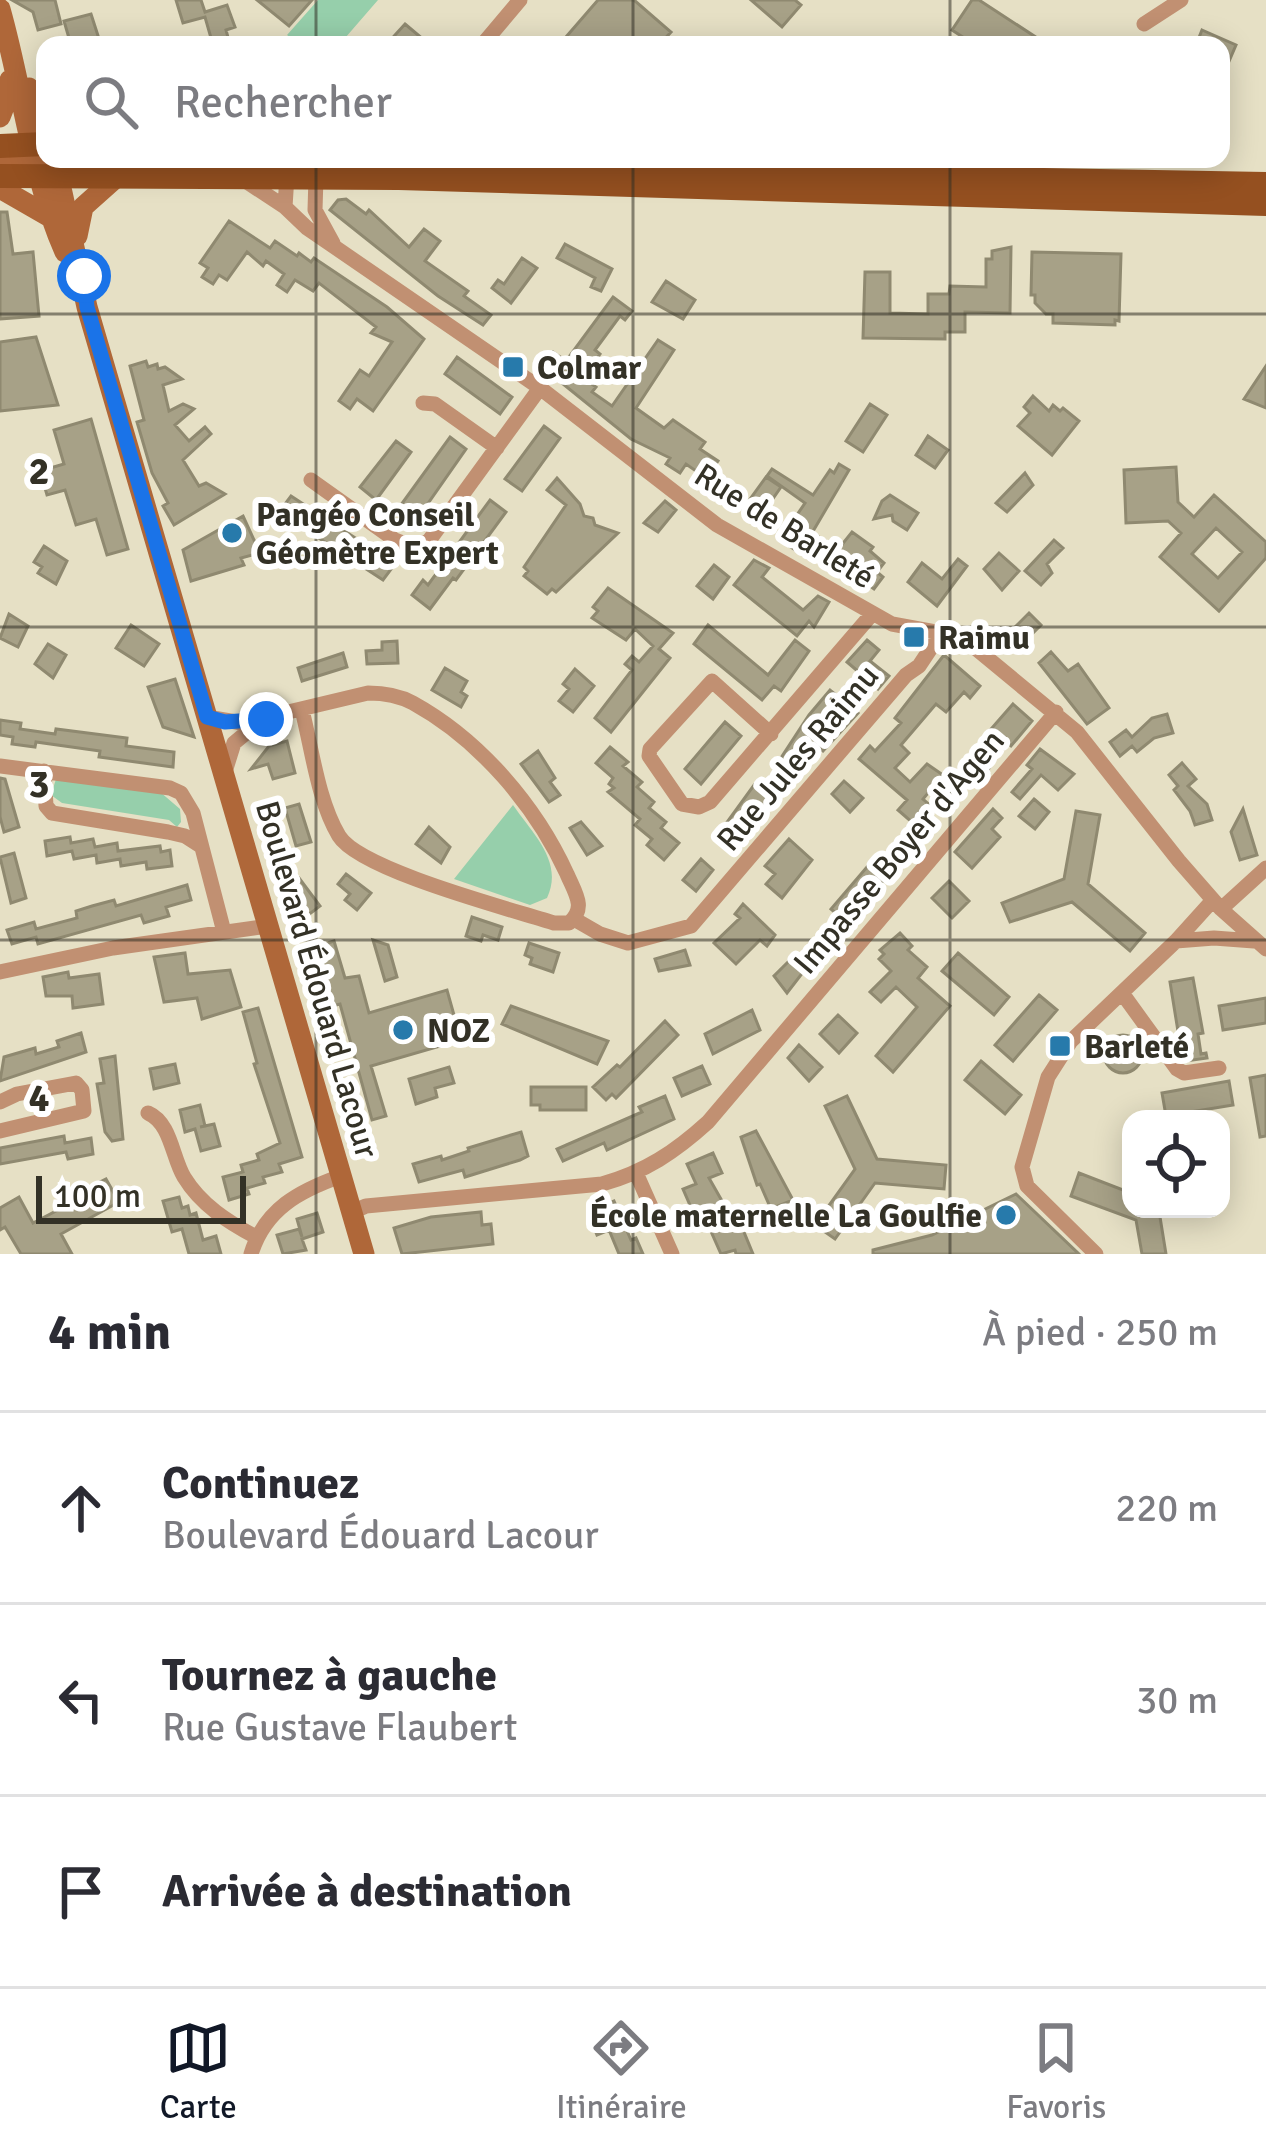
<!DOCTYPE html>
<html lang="fr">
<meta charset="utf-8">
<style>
:root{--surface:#fff;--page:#f2f2f3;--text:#2b2b33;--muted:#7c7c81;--line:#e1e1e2;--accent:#111827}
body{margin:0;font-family:Signika,sans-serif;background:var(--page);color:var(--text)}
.controls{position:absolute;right:36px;bottom:36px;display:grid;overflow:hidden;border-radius:24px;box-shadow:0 6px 30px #0003}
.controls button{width:108px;height:108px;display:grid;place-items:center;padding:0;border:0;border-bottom:3px solid var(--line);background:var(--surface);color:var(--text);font:60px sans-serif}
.scale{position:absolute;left:36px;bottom:30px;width:210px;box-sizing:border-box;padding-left:12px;border:6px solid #333126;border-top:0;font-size:33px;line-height:42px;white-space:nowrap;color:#333126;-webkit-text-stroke:9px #fff;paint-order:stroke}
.stop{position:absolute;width:36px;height:36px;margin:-27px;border:9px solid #1a73e8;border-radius:50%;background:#fff}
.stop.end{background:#1a73e8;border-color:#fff;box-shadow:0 3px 12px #0008}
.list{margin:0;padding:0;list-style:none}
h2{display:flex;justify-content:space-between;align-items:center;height:156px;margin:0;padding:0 48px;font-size:51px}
h2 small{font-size:39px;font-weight:400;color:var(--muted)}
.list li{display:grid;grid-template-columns:78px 1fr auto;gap:36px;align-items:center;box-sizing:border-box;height:192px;padding:0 48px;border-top:3px solid var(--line)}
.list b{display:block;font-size:45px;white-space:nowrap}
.list p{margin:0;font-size:39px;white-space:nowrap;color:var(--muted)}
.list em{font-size:39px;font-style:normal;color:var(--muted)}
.icon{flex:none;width:66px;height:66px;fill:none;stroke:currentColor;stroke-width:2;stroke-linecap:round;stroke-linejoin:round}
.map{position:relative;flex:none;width:1266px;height:1254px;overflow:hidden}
.search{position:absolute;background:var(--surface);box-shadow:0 6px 30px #0003;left:36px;right:36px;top:36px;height:132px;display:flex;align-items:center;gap:30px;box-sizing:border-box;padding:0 42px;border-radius:24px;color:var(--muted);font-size:45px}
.sheet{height:732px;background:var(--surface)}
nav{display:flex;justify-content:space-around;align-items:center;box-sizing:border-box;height:168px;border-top:3px solid var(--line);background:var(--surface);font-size:33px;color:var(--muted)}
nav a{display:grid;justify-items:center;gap:6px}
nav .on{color:var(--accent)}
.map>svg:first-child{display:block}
.green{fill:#96cfab}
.building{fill:#a7a187;stroke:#8f8970;stroke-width:3;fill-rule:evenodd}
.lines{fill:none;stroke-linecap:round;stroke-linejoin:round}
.street{stroke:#c19072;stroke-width:15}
.secondary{stroke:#af6739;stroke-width:21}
.primary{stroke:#955020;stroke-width:24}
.route{stroke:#1a73e8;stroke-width:15}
.grid{fill:none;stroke:#333126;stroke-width:3;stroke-opacity:0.55}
.poi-dot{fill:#277aab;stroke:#fff;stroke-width:4.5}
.labels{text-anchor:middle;stroke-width:12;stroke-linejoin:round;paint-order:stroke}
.poi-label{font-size:33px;font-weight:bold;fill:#333126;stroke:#fff;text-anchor:start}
.street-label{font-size:33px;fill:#333126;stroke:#fff}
.grid-label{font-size:39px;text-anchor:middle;font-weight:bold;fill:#333126;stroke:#fff;stroke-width:12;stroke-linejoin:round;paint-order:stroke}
</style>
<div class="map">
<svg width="1266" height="1254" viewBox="0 0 1266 1254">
<rect width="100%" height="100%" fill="#e6e0c5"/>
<!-- green -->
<path class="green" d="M318,0H378L339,45H301L287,35Z
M56,779L159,791L180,809L181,822L177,827L169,820L62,803L51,795Z
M513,805C533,834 564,862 547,898L530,905L454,879Z"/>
<!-- building -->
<path class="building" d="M12,0H55L61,24L38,30L33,12Z
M176,0H201L205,12L227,5L235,27L226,30L230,45H213L205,17L183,23Z
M257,0H312L289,26Z
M598,0H634L671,32L659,45H559Z
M751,0H795L801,5L782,27Z
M972,0H979L1048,45H975L952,30Z
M91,14L101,45H71L64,21Z
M405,24L430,45H386Z
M1202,30L1236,45L1221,80V45H1196Z
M346,199L366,214L369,210L409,247L424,229L440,241L425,261L468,291L464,296L491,315L483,325L438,296L330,210L338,200Z
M0,212H7L13,254L33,252L39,316L0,319Z
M229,221L270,248L275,241L297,256L299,253L311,262L314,258L387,307L424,339L373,411L357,399L350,409L339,401L360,370L369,376L392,342L371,333L376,327L319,283L313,291L295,280L287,292L277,285L284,274L266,261L263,266L247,252L227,280L219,275L213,284L202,277L208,268L200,263Z
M565,244L612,269L601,291L591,287L595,278L557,258Z
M1011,247L1010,313L965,312V332H945V339L863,338L865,272H890V313L928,314V294H949L950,286L986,287V259H992V251Z
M1032,252L1121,254L1119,321L1115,320V325L1053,323V314H1046L1035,303V295H1031Z
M522,258L537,268L511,303L492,288L498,280L504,284Z
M666,281L695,300L683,319L652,302Z
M613,297L632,311L625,320L620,316L595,350L600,354L583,378L596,387L592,392L612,406L658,340L674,350L636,408L664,428L673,420L705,442L700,449L718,461L706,478L686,464L680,473L666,464L670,458L631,439L542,367L553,352L566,361Z
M36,337L58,405L0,411V342Z
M457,357L512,397L500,414L445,374Z
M146,361L148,367L157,364L158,369L165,367L182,379L163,385L169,411L183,404L194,409L175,425L189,441L205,427L211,434L183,460L199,486L206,483L225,494L174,525L163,506L168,503L152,473L137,422L144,420L130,366Z
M1266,366V408L1244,399Z
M1033,396L1049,411L1053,405L1060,411L1063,408L1079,421L1052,455L1018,426L1030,413L1024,407Z
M870,404L887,415L863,452L846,441Z
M91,419L128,549L107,555L96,519L76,525L65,490L47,495L40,471L64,464L54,430Z
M544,426L560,438L522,491L505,479Z
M928,436L948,450L935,468L916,455Z
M450,437L466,449L415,522L398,509Z
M396,441L411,452L376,500L360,487Z
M839,464L849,470L812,533L819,537L806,557L780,540L805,503L767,476L772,469L813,495L830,470L834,473Z
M1176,467L1178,502L1194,517L1214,495L1266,542V558L1219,611L1160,557L1181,533L1168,521L1126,523L1124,470ZM1216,528L1242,552L1218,578L1192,554Z
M1025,473L1033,485L1007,512L996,503Z
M766,477L781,487L761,516L745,506Z
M557,478L580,504L584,516L593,518L595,525L618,533L556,592L552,589L547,594L524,576L528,571L524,567L566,505L547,490Z
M890,495L918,513L907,530L893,521L892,515L874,519L882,501Z
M291,496L395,564L383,580L279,512Z
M490,500L506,512L456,580L453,578L430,609L412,595L423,580L428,585Z
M665,501L676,510L658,532L644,523Z
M243,516L260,553L241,558L244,565L191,581L183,550Z
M852,532L873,547L870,551L884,563L877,572L883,577L874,589L867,584L863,589L845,576L850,570L832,557Z
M1054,540L1063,548L1047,564L1052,573L1041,585L1025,571Z
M44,546L67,561L56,584L38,573L42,567L34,562Z
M999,553L1019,571L1002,590L984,569Z
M958,559L967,566L937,606L908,582L922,563L942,579Z
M754,560L769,568L762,577L803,610L818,596L829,602L814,627L809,621L797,636L734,585Z
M714,565L729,577L713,599L697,586Z
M608,588L673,633L659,649L670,658L611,732L595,718L632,670L625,664L632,656L639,662L653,646L635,629L626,640L592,618L598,611L593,607Z
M1029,613L1041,625L1021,645L1009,633Z
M9,614L28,626L18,647L0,638Z
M131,625L159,644L144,666L116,648Z
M708,625L768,675L795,640L809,651L781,691L774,686L762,700L694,644Z
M867,640L879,650L870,661L889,676L878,689L875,686L855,710L858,713L823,751L818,747L795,779L762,810L732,851L721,840L730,829L725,825L754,785L760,789L778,769L775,767L809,715L830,690L846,703L867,679L847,662Z
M397,641L398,663L367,664L366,651L382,650V642Z
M48,644L66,655L53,678L35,664Z
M1051,652L1068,671L1078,664L1109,708L1087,724L1039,663Z
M343,653L347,667L302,681L298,668Z
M944,655L980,686L970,698L964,692L946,712L936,704L901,745L909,753L895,768L910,782L927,764L943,775L923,799L932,807L914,824L898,810L907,800L859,759L870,746L875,751L901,723L895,718Z
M445,668L467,681L461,692L467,696L461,707L432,690Z
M575,669L594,686L573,712L559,701L569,689L563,684Z
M175,679L194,737L163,727L148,687Z
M1013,704L1032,721L1011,746L991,729Z
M1167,714L1173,733L1154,738L1137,752L1132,746L1120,756L1110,742L1126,730L1132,737L1152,718Z
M0,720L21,723L20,729L55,734L56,729L127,738L126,746L174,752L173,767L99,757L100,751L36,742L35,747L12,744L13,737L0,735Z
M725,722L741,736L701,784L685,769Z
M287,741L295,773L273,779L268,764L251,769L269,746Z
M610,747L628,762L623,766L642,782L637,787L654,802L649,808L666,822L661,828L679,843L664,860L647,845L652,839L635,825L640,819L608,792L614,788L609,784L613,778L596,763Z
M977,748L993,762L981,781L974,785L958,772Z
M1040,749L1074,774L1058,790L1041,775L1020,799L1012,792L1032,769L1027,765Z
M538,751L555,778L550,782L560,795L549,802L521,764Z
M1182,763L1196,779L1188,786L1207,804L1212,820L1195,825L1190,811L1174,790L1178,786L1169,775Z
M0,778L5,779L19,827L4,832L0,817Z
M844,781L863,798L850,812L832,794Z
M1034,799L1049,812L1035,829L1019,816Z
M299,804L311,842L296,846L285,808Z
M993,809L1002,818L992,829L1000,837L972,868L955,852Z
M1243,809L1257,855L1240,860L1231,832Z
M1076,811L1100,815L1088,884L1145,933L1130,951L1072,902L1010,922L1002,903L1064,879Z
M581,822L602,846L587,855L570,828Z
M429,827L450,847L441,863L416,844Z
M70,837L71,843L93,839L95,847L117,843L118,851L160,846L161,852L170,850L172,866L147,869L146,862L121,866L120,859L97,863L96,855L74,859L72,851L47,856L45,841Z
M789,839L812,860L782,898L766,884L775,874L765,866Z
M902,839L916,853L906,865L901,860L847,923L831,909L873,860L878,865Z
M14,853L26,898L11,903L0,857Z
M701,859L713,870L696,891L683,880Z
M346,874L371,893L357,910L345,900L350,894L338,884Z
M299,878L320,906L307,916L286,888Z
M949,881L969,901L952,918L932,898Z
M187,885L191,900L166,907L169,916L144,923L141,915L38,944L36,937L12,944L7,930L34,922L36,929L77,918L76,911L92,906L114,900L116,906Z
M743,904L775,935L767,946L760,940L736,964L714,943L740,918L735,914Z
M472,917L502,927L498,940L483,935L481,941L466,936Z
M900,933L912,946L908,950L927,967L918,978L950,1006L893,1072L876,1056L917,1007L896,987L881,1002L870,992L891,971L879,959L884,954L880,950Z
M373,940L388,945L397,977L385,981Z
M334,941L345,978L359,976L369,1013L447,990L461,1040L371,1066L386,1116L372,1120L340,1004L324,1008L322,980L312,948Z
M529,943L559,953L553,972L530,964L532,958L525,955Z
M685,950L690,965L659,971L655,959Z
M185,953L188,974L230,970L241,1007L202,1019L197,998L164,1002L154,957Z
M958,953L1009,997L994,1015L942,971Z
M791,959L804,971L787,993L774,976Z
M68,972L69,978L99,974L103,1004L73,1008L72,996H46L43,977Z
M1193,978L1203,1033L1198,1034L1201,1054L1206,1053L1207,1058L1186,1061L1182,1056L1170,982Z
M1039,995L1057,1010L1013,1061L995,1045Z
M1266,998V1023L1223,1030L1219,1006Z
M511,1006L608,1041L597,1064L502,1024Z
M258,1008L302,1157L279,1164L282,1172L263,1177L265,1183L247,1188L249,1194L229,1200L223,1177L243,1172L241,1165L259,1160L257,1154L280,1143L254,1064L257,1063L243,1012Z
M752,1010L760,1030L713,1054L705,1034Z
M838,1015L857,1033L839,1053L820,1034Z
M665,1021L678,1035L616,1098L612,1094L606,1100L593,1087L617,1065L620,1067Z
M81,1033L86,1052L0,1081L4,1057L35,1048L36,1054L59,1047L57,1041Z
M1104 1054a19 19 0 1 1 38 0a19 19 0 1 1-38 0Z
M799,1045L822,1067L809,1081L788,1058Z
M115,1056L123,1139L112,1141L105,1132L97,1084L104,1083L100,1059Z
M981,1061L1021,1095L1005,1114L965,1080Z
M175,1064L179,1083L154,1089L150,1069Z
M702,1066L710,1084L682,1096L674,1078Z
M449,1067L454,1083L435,1088L437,1097L416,1104L409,1079Z
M1266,1075V1136L1260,1137L1250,1078Z
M1229,1081L1233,1105L1166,1116L1162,1093Z
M531,1087H586V1110H540V1105H531Z
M665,1096L674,1119L607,1150L604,1143L563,1161L557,1149L642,1112L639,1107Z
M847,1096L877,1159L946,1165L944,1189L875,1183L835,1239L815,1225L855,1169L825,1106Z
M200,1105L205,1126L200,1127L214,1124L220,1146L201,1151L195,1129L185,1132L180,1110Z
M756,1131L793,1200L771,1209L760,1184L757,1185L741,1137Z
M521,1132L528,1156L520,1160L465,1177L463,1170L419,1182L413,1164L441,1156L442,1160L469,1151L468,1148Z
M64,1136L65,1143L91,1138L93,1154L68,1159L66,1152L0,1164V1148Z
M713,1153L722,1173L709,1178L734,1222L739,1220L753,1254H736L735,1250L721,1254L701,1209L693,1212L683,1189L696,1184L687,1164Z
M1079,1173L1131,1193V1209H1169L1160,1217L1166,1254H1142L1136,1220L1071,1196Z
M106,1179L119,1202L61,1234L72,1254H21L5,1227L0,1230V1208L19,1197L33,1223L94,1191L92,1186Z
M1016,1194L1079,1254H873V1250L932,1235Z
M179,1197L182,1208L188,1206L190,1215L196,1213L203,1240L216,1236L221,1254H189L182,1229L172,1232L163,1201Z
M614,1201L631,1240L636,1238L643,1254H619L609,1230L597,1235L588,1212Z
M481,1212L482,1225L491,1224L493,1244L402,1254L394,1228L431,1217Z
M317,1213L323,1232L302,1239L306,1250L283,1254L277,1235L299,1229L302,1237L297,1219Z"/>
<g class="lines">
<!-- street -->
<path class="street" d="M1144,24L1181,0
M482,45L520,0
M316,177L315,210L333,243
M244,180L285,207L307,228L540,388L717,525L892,624L941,633L974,647L1077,732L1179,861L1221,909L1266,949
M285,207L288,159
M423,403L435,404L497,448
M311,480L395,540L408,545L428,542L540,388
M207,717L242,723L368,693C384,693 400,696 413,703C480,740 536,806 567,874C575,893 587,908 569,923H554C510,909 360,870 339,836C318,801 312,749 302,710
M771,734L712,681L650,749L649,756L682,804L699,807L710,802L872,614
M0,766L170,788L181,793L193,813L224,932
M44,771L46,806L52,813L168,832L185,836L199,845
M224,775L234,743L258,723
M1221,909L1266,868
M574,919L600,934L628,943L691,926L906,675L919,666L941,633
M1176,941L1213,900
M0,972L113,948L268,926
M1122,993L1177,1069L1184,1073L1219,1068
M0,1102L17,1094L76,1083L82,1090L84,1111L0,1131
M148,1113C171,1123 172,1157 184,1177C201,1205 228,1222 256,1237
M637,1175L672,1254
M352,1212L366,1206L602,1184C645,1172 675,1152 708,1122L1056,712
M251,1254C265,1209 299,1191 341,1176
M1096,1254L1027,1186L1022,1167L1048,1077L1071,1041L1176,941L1214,938L1254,941"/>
<!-- secondary -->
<path class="secondary" d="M0,9C23,90 31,175 65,252
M29,88L45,143
M0,117L9,94L10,80
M49,159L61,188L87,307L364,1254
M0,161L45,152
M48,180L54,170L68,162L177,159
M0,188L50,217
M77,236L83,207L120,174"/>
<!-- primary -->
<path class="primary" d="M0,146L45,144
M446,159L936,178L1266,184
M0,176L399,178L1266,204"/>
</g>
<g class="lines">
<!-- route -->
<path class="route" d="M84,276L87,307L207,717L225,722L266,719"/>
</g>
<!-- grid -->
<path class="grid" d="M316,0V45M633,0V45M950,0V45M316,159V1254M633,159V1254M950,159V1254M0,314H1266M0,627H1266M0,940H1266"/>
<!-- markers -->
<g class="poi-dot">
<rect x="501" y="355" width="24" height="24" rx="6"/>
<circle cx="232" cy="533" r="12"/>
<rect x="902" y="625" width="24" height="24" rx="6"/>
<circle cx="403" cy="1030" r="12"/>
<rect x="1048" y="1034" width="24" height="24" rx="6"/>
<circle cx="1006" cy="1215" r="12"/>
</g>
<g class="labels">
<!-- poi labels -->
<g class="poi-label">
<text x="537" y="379">Colmar</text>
<text x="256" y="526">Pangéo Conseil<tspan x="256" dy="38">Géomètre Expert</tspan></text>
<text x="938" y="649">Raimu</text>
<text x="427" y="1042">NOZ</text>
<text x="1084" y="1058">Barleté</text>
<text x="982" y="1227" text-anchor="end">École maternelle La Goulfie</text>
</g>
<!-- street labels -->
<g class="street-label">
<text transform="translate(785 525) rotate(32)" y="12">Rue de Barleté</text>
<text transform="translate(797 757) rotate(-50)" y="12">Rue Jules Raimu</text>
<text transform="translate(898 851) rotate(-50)" y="12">Impasse Boyer d'Agen</text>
<text transform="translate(318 979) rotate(74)" y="12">Boulevard Édouard Lacour</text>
</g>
</g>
<g class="grid-label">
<text x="39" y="484">2</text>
<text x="39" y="797">3</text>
<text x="39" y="1111">4</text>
</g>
</svg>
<div class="controls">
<button><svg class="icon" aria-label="locate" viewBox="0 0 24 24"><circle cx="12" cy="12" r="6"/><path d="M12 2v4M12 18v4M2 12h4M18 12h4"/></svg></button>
</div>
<div class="scale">100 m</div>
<div class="stop" style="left:84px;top:276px"></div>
<div class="stop end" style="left:266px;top:719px"></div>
<div class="search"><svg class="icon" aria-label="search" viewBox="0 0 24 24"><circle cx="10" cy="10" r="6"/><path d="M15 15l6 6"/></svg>Rechercher</div>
</div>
<section class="sheet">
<h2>4 min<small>À pied · 250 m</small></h2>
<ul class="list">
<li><svg class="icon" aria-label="ahead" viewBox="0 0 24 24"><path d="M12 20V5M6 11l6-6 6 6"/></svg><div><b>Continuez</b><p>Boulevard Édouard Lacour</p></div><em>220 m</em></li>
<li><svg class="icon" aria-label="left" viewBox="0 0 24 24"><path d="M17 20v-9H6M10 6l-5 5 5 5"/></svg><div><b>Tournez à gauche</b><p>Rue Gustave Flaubert</p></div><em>30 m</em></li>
<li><svg class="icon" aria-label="arrive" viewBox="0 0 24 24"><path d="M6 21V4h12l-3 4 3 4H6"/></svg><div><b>Arrivée à destination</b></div></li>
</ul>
</section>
<nav>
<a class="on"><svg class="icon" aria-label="map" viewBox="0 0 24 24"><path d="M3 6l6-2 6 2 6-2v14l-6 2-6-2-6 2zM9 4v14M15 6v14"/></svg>Carte</a>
<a><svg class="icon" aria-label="directions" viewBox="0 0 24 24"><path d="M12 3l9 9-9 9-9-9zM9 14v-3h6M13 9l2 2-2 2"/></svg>Itinéraire</a>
<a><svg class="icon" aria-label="saved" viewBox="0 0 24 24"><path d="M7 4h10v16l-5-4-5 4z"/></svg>Favoris</a>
</nav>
